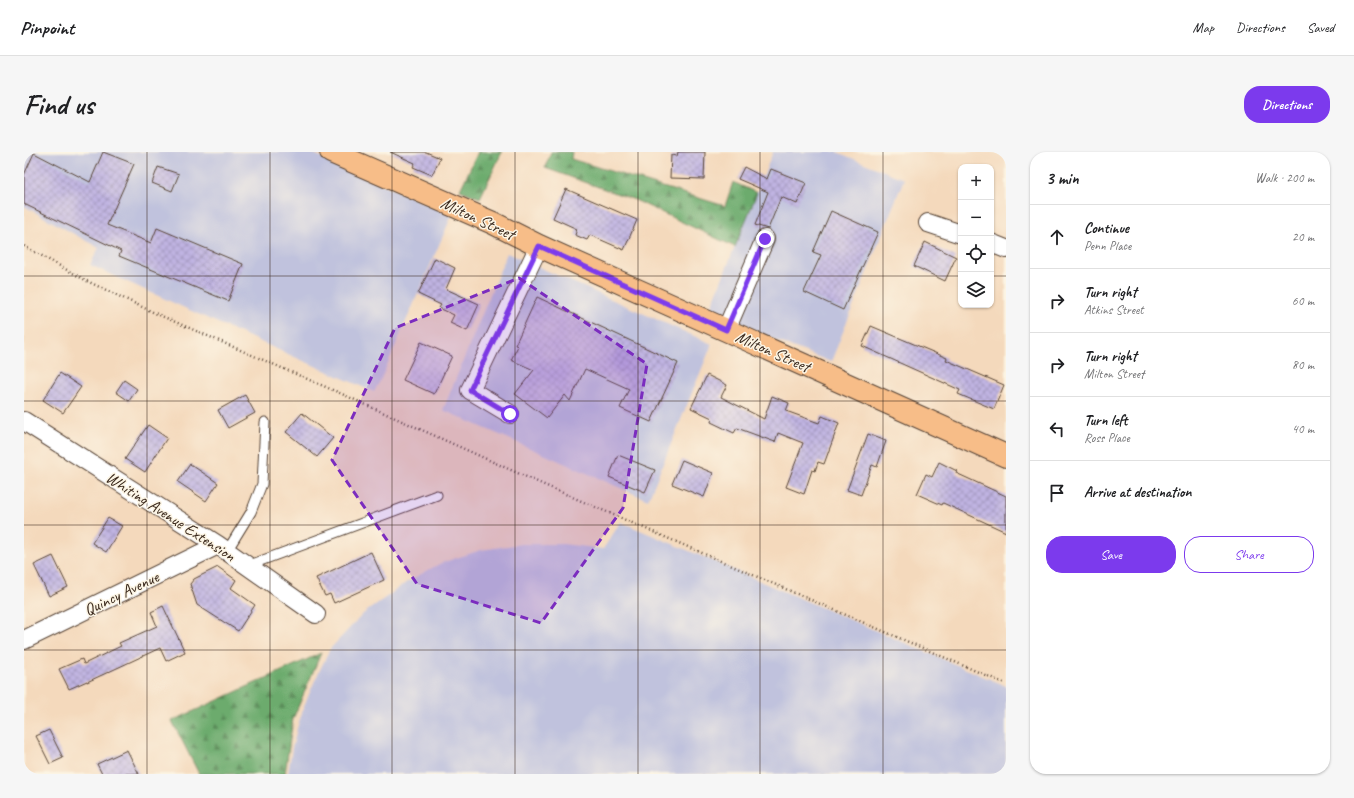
<!DOCTYPE html>
<meta charset="utf-8">
<style>
:root{--surface:#fff;--page:#f6f6f6;--text:#202124;--muted:#757577;--line:#e0e0e0;--accent:#7c3aed}
body{margin:0;font-family:Caveat,sans-serif;background:var(--page);color:var(--text)}
.controls{position:absolute;right:12px;top:12px;display:grid;overflow:hidden;border-radius:8px;box-shadow:0 1px 3px #0004}
.controls button{width:36px;height:36px;display:grid;place-items:center;padding:0;border:0;border-bottom:1px solid var(--line);background:var(--surface);color:var(--text);font:20px sans-serif}
.stop{position:absolute;width:12px;height:12px;margin:-9px;border:3px solid #7c3aed;border-radius:50%;background:#fff}
.stop.end{background:#7c3aed;border-color:#fff;box-shadow:0 1px 4px #0008}
.list{margin:0;padding:0;list-style:none}
h2{display:flex;justify-content:space-between;align-items:center;height:52px;margin:0;padding:0 16px;font-size:17px}
h2 small{font-size:13px;font-weight:400;color:var(--muted)}
.list li{display:grid;grid-template-columns:26px 1fr auto;gap:12px;align-items:center;box-sizing:border-box;height:64px;padding:0 16px;border-top:1px solid var(--line)}
.list b{display:block;font-size:15px;white-space:nowrap}
.list p{margin:0;font-size:13px;white-space:nowrap;color:var(--muted)}
.list em{font-size:13px;font-style:normal;color:var(--muted)}
.actions{display:flex;gap:8px;padding:12px 16px}
.actions a{flex:1;padding:9px 0;border:1px solid var(--accent);border-radius:16px;text-align:center;font-size:14px;color:var(--accent)}
.actions .main{background:var(--accent);color:#fff}
.icon{flex:none;width:22px;height:22px;fill:none;stroke:currentColor;stroke-width:2;stroke-linecap:round;stroke-linejoin:round}
.map{position:relative;flex:none;width:982px;height:622px;overflow:hidden;border-radius:16px}
header{display:flex;align-items:center;gap:24px;box-sizing:border-box;height:56px;padding:0 20px;background:var(--surface);border-bottom:1px solid var(--line)}
header strong{font-size:19px}
nav{display:flex;gap:22px;margin-inline-start:auto;font-size:14px}
.intro{display:flex;align-items:center;justify-content:space-between;box-sizing:border-box;height:96px;padding:0 24px}
h1{margin:0;font-size:28px}
.button{padding:10px 18px;border-radius:16px;background:var(--accent);color:#fff;font-size:14px;font-weight:700}
main{display:flex;gap:24px;padding:0 24px}
aside{flex:1;background:var(--surface);border-radius:16px;box-shadow:0 1px 3px #0004}
.map>svg:first-child{display:block}
.industrial{fill:#c0c2dd}
.forest{fill:url(#forest-firs);stroke:#546a46}
.building{fill:url(#building-cross-hatch)}
.lines{fill:none;stroke-linecap:round;stroke-linejoin:round}
.lane-casing{stroke:#574436;stroke-width:11}
.street-casing{stroke:#574436;stroke-width:20}
.primary-casing{stroke:#574436;stroke-width:24}
.path{stroke:#574436;stroke-width:2.5;stroke-dasharray:1 3;stroke-linecap:butt}
.lane{stroke:#fff;stroke-width:9}
.street{stroke:#fff;stroke-width:18}
.primary{stroke:#f7bd88;stroke-width:22}
.route{stroke:#7c3aed;stroke-width:5}
.marked{fill:#7b2cbf;fill-opacity:0.2;stroke:#7b2cbf;stroke-width:3;stroke-dasharray:8 5;stroke-linejoin:round}
.grid{fill:none;stroke:#3b2a1e;stroke-width:1;stroke-opacity:0.55}
.labels{text-anchor:middle;stroke-width:3;stroke-linejoin:round;paint-order:stroke}
.street-label{font-size:17px;fill:#3b2a1e;stroke:#fcf5e5}
</style>
<header>
<strong>Pinpoint</strong>
<nav><a>Map</a><a>Directions</a><a>Saved</a></nav>
</header>
<div class="intro"><h1>Find us</h1><a class="button">Directions</a></div>
<main>
<div class="map">
<svg width="982" height="622" viewBox="0 0 982 622">
<defs>
<pattern id="forest-firs" width="22" height="20" patternUnits="userSpaceOnUse"><rect width="22" height="20" fill="#6cab6d"/><path d="M5 1l3.5 6h-7zM16 11l3.5 6h-7z" fill="#5a8b59"/></pattern>
<pattern id="building-cross-hatch" width="8" height="8" patternUnits="userSpaceOnUse"><rect width="8" height="8" fill="#c0b4e2"/><path d="M0 0l8 8M0 8l8-8" fill="none" stroke="#9d93b7"/></pattern>
</defs>
<rect width="100%" height="100%" fill="#fcf5e5"/>
<filter id="ink" filterUnits="userSpaceOnUse"><feTurbulence type="fractalNoise" baseFrequency=".025" numOctaves="2"/><feDisplacementMap in="SourceGraphic" scale="8" xChannelSelector="R" yChannelSelector="G"/><feConvolveMatrix kernelMatrix="1 2 1 2 8 2 1 2 1" color-interpolation-filters="sRGB"/></filter>
<filter id="wash" filterUnits="userSpaceOnUse"><feTurbulence type="fractalNoise" baseFrequency=".012" numOctaves="4" result="noise"/><feDisplacementMap in="SourceGraphic" scale="16" xChannelSelector="R" yChannelSelector="G"/><feGaussianBlur stdDeviation="0.9" result="paint"/><feColorMatrix in="noise" values="0 0 0 0 0 0 0 0 0 0 0 0 0 0 0 0 0 1.4 0 .05"/><feComposite in="paint" operator="in"/></filter>
<g filter="url(#wash)">
<rect width="100%" height="100%" fill="#f4d9bc"/>
<!-- industrial -->
<path class="industrial" d="M0,0H286L428,63L357,227L350,240L196,172L66,113L75,96L0,54Z
M749,0H813L880,27L807,210L684,162Z
M483,101L688,192L624,348L419,258Z
M597,370L982,534V622H264L268,596L274,573L282,549L292,526L306,497L339,462L383,430L417,411L457,398L497,392H539L579,397Z"/>
<!-- forest -->
<path class="forest" d="M454,0H478L456,46L436,38Z
M527,0H548L547,7L701,54L709,30L733,41L711,95L611,48L521,16Z
M297,501L269,567L261,622H175L148,569Z"/>
<g id="blocks">
<!-- building -->
<path class="building" d="M79,0L110,12L83,73L127,91L133,76L219,112L204,149L95,104L97,99L0,52V23L10,1L66,30Z
M366,0H402L416,6L408,23L389,15L391,11Z
M654,0H681L680,27L646,26L647,3L653,4Z
M134,15L155,22L148,39L128,31Z
M720,15L743,27L747,17L782,31L773,52L757,45L744,77L731,73L744,40L714,27Z
M542,37L613,68L600,98L566,83L563,88L551,83L553,77L529,66Z
M807,59L854,80L819,158L780,140L797,103L789,100Z
M901,90L932,105L921,129L890,114Z
M411,106L431,116L422,137L455,152L443,179L426,171L430,163L415,156L417,153L394,142Z
M513,145L654,211L627,270L596,256L605,237L561,217L546,249L541,243L523,266L491,242L510,218L487,208L494,194L491,193Z
M847,174L923,206L922,208L980,233L970,257L934,242L936,238L838,194Z
M397,190L428,204L410,242L379,228Z
M36,221L57,235L39,261L19,248Z
M683,223L703,233L697,245L740,267L748,244L765,251L762,259L795,271L798,264L815,271L800,312L794,310L791,319L788,318L780,342L762,335L779,291L754,281L751,290L713,276L710,281L687,270L688,266L667,256Z
M100,228L113,237L105,249L92,240Z
M221,243L231,261L204,276L194,258Z
M278,261L309,286L293,305L262,280Z
M124,273L143,286L121,320L101,307Z
M844,282L862,289L853,315L848,313L837,343L823,338Z
M594,303L631,318L621,340L585,325Z
M658,308L689,321L680,345L648,332Z
M915,310L933,319L932,321L982,344V380L919,351L918,353L893,342L902,322L908,325Z
M166,312L194,331L182,349L154,330Z
M84,366L98,374L82,400L68,391Z
M347,400L360,428L310,451L306,442L301,444L292,426Z
M29,404L44,435L25,444L10,413Z
M194,415L212,428L207,436L231,453L214,479L173,453L166,432L170,427Z
M139,454L161,500L142,509L136,496L63,530V529L45,537L35,517L58,507L60,512L97,494L95,491L133,474L127,460Z
M25,578L39,606L26,612L12,584Z
M103,598L115,622H78L73,612Z"/>
</g>
</g>
<g filter="url(#ink)">
<use href="#blocks" fill-opacity="0" stroke="#574436" stroke-width="1"/>
<g class="lines">
<!-- lane casing -->
<g class="lane-casing">
<path id="lane" d="M203,399L227,360L238,332L241,270
M223,414L413,343"/>
</g>
<!-- street casing -->
<g class="street-casing">
<path id="street" d="M904,71L937,82
M967,91L982,97
M702,178L741,87
M486,262L446,238L515,94
M0,269L194,393L292,462
M0,488L194,393"/>
</g>
<!-- primary casing -->
<g class="primary-casing">
<path id="primary" d="M307,0L469,71L515,94L982,304"/>
</g>
<!-- path -->
<path class="path" d="M0,94L63,129L133,162L318,242L518,332L982,532"/>
<!-- lane -->
<use href="#lane" class="lane"/>
<!-- street -->
<use href="#street" class="street"/>
<!-- primary -->
<use href="#primary" class="primary"/>
</g>
</g>
<g class="lines" filter="url(#ink)">
<!-- route -->
<path class="route" d="M486,262L446,238L515,94L702,178L741,87"/>
</g>
<!-- marked area -->
<path class="marked" d="M495,126L623,212L599,356L517,471L393,432L308,308L371,176Z"/>
<!-- grid -->
<path class="grid" d="M123,0V622M246,0V622M368,0V622M491,0V622M614,0V622M736,0V622M859,0V622M0,124H937M967,124H982M0,249H982M0,373H982M0,498H982"/>
<g class="labels">
<!-- street labels -->
<g class="street-label">
<text transform="translate(454 66) rotate(25)" y="6">Milton Street</text>
<text transform="translate(749 199) rotate(24)" y="6">Milton Street</text>
<text transform="translate(147 364) rotate(33)" y="6">Whiting Avenue Extension</text>
<text transform="translate(97 441) rotate(-26)" y="6">Quincy Avenue</text>
</g>
</g>
</svg>
<div class="controls">
<button>+</button>
<button>−</button>
<button><svg class="icon" aria-label="locate" viewBox="0 0 24 24"><circle cx="12" cy="12" r="6"/><path d="M12 2v4M12 18v4M2 12h4M18 12h4"/></svg></button>
<button><svg class="icon" aria-label="layers" viewBox="0 0 24 24"><path d="M12 4l9 5-9 5-9-5zM3 14l9 5 9-5"/></svg></button>
</div>
<div class="stop" style="left:486px;top:262px"></div>
<div class="stop end" style="left:741px;top:87px"></div>
</div>
<aside>
<h2>3 min<small>Walk · 200 m</small></h2>
<ul class="list">
<li><svg class="icon" aria-label="ahead" viewBox="0 0 24 24"><path d="M12 20V5M6 11l6-6 6 6"/></svg><div><b>Continue</b><p>Penn Place</p></div><em>20 m</em></li>
<li><svg class="icon" aria-label="right" viewBox="0 0 24 24"><path d="M7 20v-9h11M14 6l5 5-5 5"/></svg><div><b>Turn right</b><p>Atkins Street</p></div><em>60 m</em></li>
<li><svg class="icon" aria-label="right" viewBox="0 0 24 24"><path d="M7 20v-9h11M14 6l5 5-5 5"/></svg><div><b>Turn right</b><p>Milton Street</p></div><em>80 m</em></li>
<li><svg class="icon" aria-label="left" viewBox="0 0 24 24"><path d="M17 20v-9H6M10 6l-5 5 5 5"/></svg><div><b>Turn left</b><p>Ross Place</p></div><em>40 m</em></li>
<li><svg class="icon" aria-label="arrive" viewBox="0 0 24 24"><path d="M6 21V4h12l-3 4 3 4H6"/></svg><div><b>Arrive at destination</b></div></li>
</ul>
<div class="actions"><a class="main">Save</a><a>Share</a></div>
</aside>
</main>
